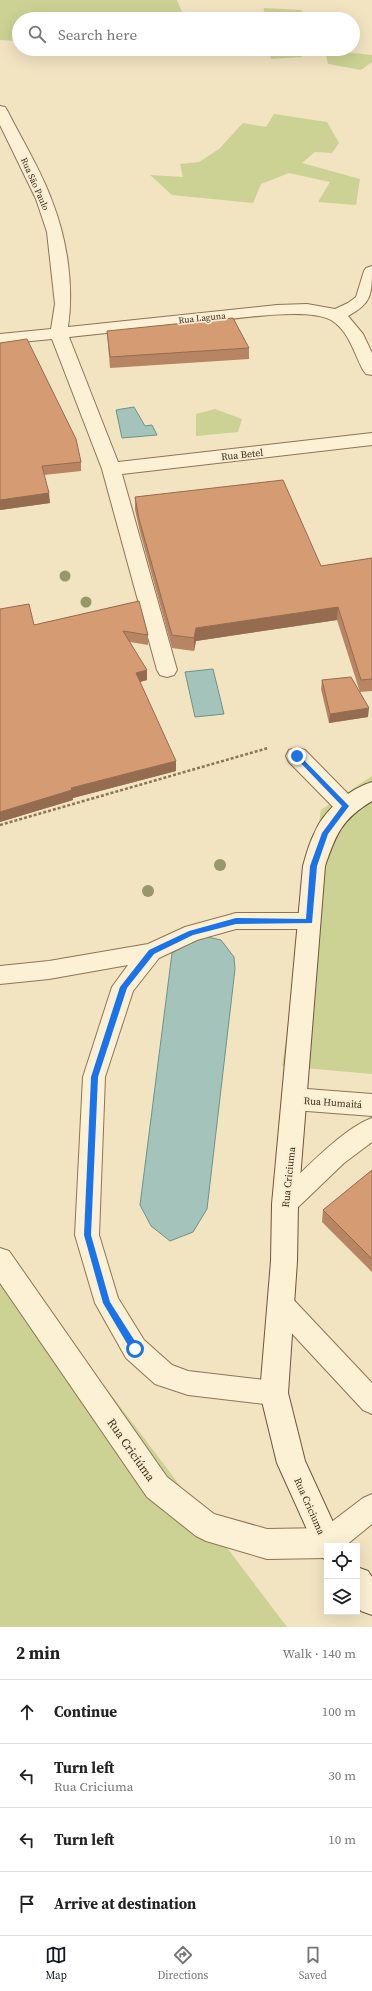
<!DOCTYPE html>
<meta charset="utf-8">
<style>
:root{--surface:#fff;--page:#f2f2f2;--text:#222;--muted:#767676;--line:#e0e0e0;--accent:#111827}
body{margin:0;font-family:"Source Serif 4",serif;background:var(--page);color:var(--text)}
.controls{position:absolute;right:12px;bottom:12px;display:grid;overflow:hidden;border-radius:0px;box-shadow:0 4px 16px #0002}
.controls button{width:36px;height:36px;display:grid;place-items:center;padding:0;border:0;border-bottom:1px solid var(--line);background:var(--surface);color:var(--text);font:20px sans-serif}
.stop{position:absolute;width:12px;height:12px;margin:-9px;border:3px solid #1a73e8;border-radius:50%;background:#fff}
.stop.end{background:#1a73e8;border-color:#fff;box-shadow:0 1px 4px #0008}
.list{margin:0;padding:0;list-style:none}
h2{display:flex;justify-content:space-between;align-items:center;height:52px;margin:0;padding:0 16px;font-size:17px}
h2 small{font-size:13px;font-weight:400;color:var(--muted)}
.list li{display:grid;grid-template-columns:26px 1fr auto;gap:12px;align-items:center;box-sizing:border-box;height:64px;padding:0 16px;border-top:1px solid var(--line)}
.list b{display:block;font-size:15px;white-space:nowrap}
.list p{margin:0;font-size:13px;white-space:nowrap;color:var(--muted)}
.list em{font-size:13px;font-style:normal;color:var(--muted)}
.icon{flex:none;width:22px;height:22px;fill:none;stroke:currentColor;stroke-width:2;stroke-linecap:round;stroke-linejoin:round}
.map{position:relative;flex:none;width:372px;height:1627px;overflow:hidden}
.search{position:absolute;background:var(--surface);box-shadow:0 4px 16px #0002;left:12px;right:12px;top:12px;height:44px;display:flex;align-items:center;gap:10px;box-sizing:border-box;padding:0 14px;border-radius:22px;color:var(--muted);font-size:15px}
.sheet{height:308px;background:var(--surface)}
nav{display:flex;justify-content:space-around;align-items:center;box-sizing:border-box;height:56px;border-top:1px solid var(--line);background:var(--surface);font-size:11px;color:var(--muted)}
nav a{display:grid;justify-items:center;gap:2px}
nav .on{color:var(--accent)}
.map>svg:first-child{display:block}
.green{fill:#cbd294}
.water{fill:#a4c4bb;stroke:#6a9489}
.lines{fill:none;stroke-linecap:round;stroke-linejoin:round}
.lane-casing{stroke:#8e7456;stroke-width:2}
.street-casing{stroke:#8e7456;stroke-width:2}
.secondary-casing{stroke:#70553a;stroke-width:2}
.path{stroke:#8e7456;stroke-width:2.5;stroke-dasharray:3 2;stroke-linecap:butt}
.lane{fill:#fcf0d5;fill-rule:evenodd}
.street{fill:#fcf0d5;fill-rule:evenodd}
.secondary{fill:#fcf0d5;fill-rule:evenodd}
.tree{fill:#979869}
.wall{fill:#b78563}
.shaded-wall{fill:#956c50}
.building{fill:#d59b73;stroke:#956c50}
.route{fill:#1a73e8}
.labels{text-anchor:middle;stroke-width:3.5;stroke-linejoin:round;paint-order:stroke}
.far-street-label{font-size:9px;fill:#3c2c1c;stroke:#f9edd1}
.street-label{font-size:10px;fill:#3c2c1c;stroke:#f9edd1}
.near-street-label{font-size:12px;fill:#3c2c1c;stroke:#f9edd1}
</style>
<div class="map">
<svg width="372" height="1627" viewBox="0 0 372 1627">
<rect width="100%" height="100%" fill="#f2e3c1"/>
<!-- green -->
<path class="green" d="M0,0H177L185,19H19V41L0,40Z
M264,8L301,10L308,19H263Z
M268,49H299L302,57L271,59Z
M325,50L372,55V62L361,70L328,64Z
M274,114L327,122L339,143L332,153L315,152L302,163L360,179L356,205L318,202L330,182L289,173L261,184L253,203L172,195L150,175L183,177L180,164L199,162L219,149L243,123L266,127Z
M215,409L242,419L238,432L196,436V414Z
M372,776V1074L282,1066L321,810Z
M0,1248L287,1627H0Z"/>
<!-- water -->
<path class="water" d="M134,407L145,426L152,425L157,435L122,438L116,410Z
M213,669L224,714L195,717L185,672Z
M203,936L221,940L234,957L235,969L207,1209L193,1232L170,1241L151,1226L140,1205L172,953Z"/>
<g class="lines">
<!-- lane casing -->
<g class="lane-casing">
<path id="lane" d="M236,913H309L316,915L320,921L316,927L309,929H236L197,940L159,958L133,991L105,1077L99,1235L118,1298L144,1340L172,1365L188,1371L274,1381L283,1384L287,1393L283,1402L274,1405L188,1395L155,1384L126,1358L95,1303L75,1235L83,1077L112,987L128,965L49,979L0,984V966L49,961L148,944L185,927Z
M372,1118V1142L344,1163L293,1212L285,1215L277,1212L273,1204L277,1196C300,1174 343,1128 372,1118Z
M281,1292L290,1296L372,1383V1414L363,1410L272,1312L269,1304L272,1296Z
M372,1494V1524L345,1546H327V1556L317,1553L314,1543L317,1533L363,1498Z"/>
</g>
<!-- street casing -->
<g class="street-casing">
<path id="street" d="M0,106L5,107L7,110C22,140 41,170 52,201C67,239 74,285 68,327L277,305L307,304L335,309L348,303L356,297L364,271L366,268L372,266C372,295 372,303 348,316L363,334L372,353V375L366,374L363,370C354,353 349,331 331,320C306,306 229,320 199,323C155,328 112,332 69,337L118,462L372,433V445L122,474L177,670L174,675L167,677L160,675L157,670L102,469L52,339L0,344V334L51,329L55,304L47,232L36,199L0,125Z
M297,748L305,750L354,800L357,806L354,812L346,814L338,812L289,762L286,756L289,750Z
M294,1088L372,1094V1116L294,1110L285,1107L282,1099L285,1091Z
M0,1248L9,1251L167,1477L214,1514L267,1529L327,1528L337,1533L342,1543L341,1546H327V1558L267,1559L206,1541L196,1536L147,1497L0,1283Z"/>
</g>
<!-- secondary casing -->
<g class="secondary-casing">
<path id="secondary" d="M372,782V801C342,819 336,834 325,866L298,1204L297,1261L288,1393L305,1461L344,1546H327V1560L319,1556L277,1463L260,1393L271,1261L272,1204L303,866C306,855 309,844 314,834C323,811 349,789 372,782Z
M357,1567L368,1571L372,1577V1615L361,1611L357,1605Z"/>
</g>
<!-- path -->
<path class="path" d="M0,825L268,748"/>
<!-- lane -->
<use href="#lane" class="lane"/>
<!-- street -->
<use href="#street" class="street"/>
<!-- secondary -->
<use href="#secondary" class="secondary"/>
</g>
<!-- trees -->
<g class="tree">
<circle cx="65" cy="576" r="5.5"/>
<circle cx="86" cy="602" r="5.5"/>
<circle cx="220" cy="865" r="6"/>
<circle cx="148" cy="891" r="6"/>
</g>
<!-- wall -->
<path class="wall" d="M107,331L249,348V359L110,368Z
M0,343L81,462V471L44,475L50,503L0,510Z
M135,497L321,566L372,558V691L360,692L337,620L196,641L194,651L172,648L140,532L135,510Z
M139,601L148,635V645L130,642L147,680L140,682L176,771L73,798V800L0,822V609L34,625Z
M322,680L368,717L329,723L321,689Z
M372,1170V1272L322,1222L323,1210Z"/>
<!-- shaded-wall -->
<path class="shaded-wall" d="M49,493L50,503L0,510V500Z
M338,607L337,620L196,641L194,651V638L196,628Z
M147,670V680L136,683V673Z
M369,708L368,717L329,723L330,714Z
M176,761V771L73,798V800L0,822V812L71,788Z"/>
<!-- building -->
<path class="building" d="M233,318L249,348L110,357L107,331Z
M27,339L76,439L81,462L42,466L49,493L0,500V343Z
M283,480L321,566L372,558V679L361,680L338,607L196,628L194,638L172,635L139,519L135,497Z
M139,601L148,635L123,631L147,670L136,673L176,761L71,788L72,790L0,812V609L29,604L34,625Z
M351,677L369,708L330,714L322,680Z
M372,1170V1259L323,1210Z"/>
<!-- route -->
<path class="route" d="M297,753L349,806L328,834L317,866L312,923L236,924L193,935L154,954L127,988L98,1077L91,1235L110,1302L138,1346L139,1349L135,1353L132,1352L103,1303L84,1235L91,1077L120,987L149,950L189,931L236,918L306,919L310,866L322,833L342,806L295,757L294,756Z"/>
<g class="labels">
<!-- far-street labels -->
<g class="far-street-label">
<text transform="translate(35 184) rotate(66)" y="3">Rua São Paulo</text>
<text transform="translate(202 318) rotate(-6)" y="3">Rua Laguna</text>
</g>
<!-- street labels -->
<g class="street-label">
<text transform="translate(242 454) rotate(-6)" y="4">Rua Betel</text>
<text transform="translate(333 1102) rotate(4)" y="4">Rua Humaitá</text>
<text transform="translate(288 1177) rotate(-84)" y="4">Rua Criciuma</text>
<text transform="translate(310 1506) rotate(66)" y="4">Rua Criciuma</text>
</g>
<!-- near-street labels -->
<g class="near-street-label">
<text transform="translate(131 1450) rotate(55)" y="4">Rua Criciúma</text>
</g>
</g>
</svg>
<div class="controls">
<button><svg class="icon" aria-label="locate" viewBox="0 0 24 24"><circle cx="12" cy="12" r="6"/><path d="M12 2v4M12 18v4M2 12h4M18 12h4"/></svg></button>
<button><svg class="icon" aria-label="layers" viewBox="0 0 24 24"><path d="M12 4l9 5-9 5-9-5zM3 14l9 5 9-5"/></svg></button>
</div>
<div class="stop" style="left:135px;top:1349px"></div>
<div class="stop end" style="left:297px;top:756px"></div>
<div class="search"><svg class="icon" aria-label="search" viewBox="0 0 24 24"><circle cx="10" cy="10" r="6"/><path d="M15 15l6 6"/></svg>Search here</div>
</div>
<section class="sheet">
<h2>2 min<small>Walk · 140 m</small></h2>
<ul class="list">
<li><svg class="icon" aria-label="ahead" viewBox="0 0 24 24"><path d="M12 20V5M6 11l6-6 6 6"/></svg><div><b>Continue</b></div><em>100 m</em></li>
<li><svg class="icon" aria-label="left" viewBox="0 0 24 24"><path d="M17 20v-9H6M10 6l-5 5 5 5"/></svg><div><b>Turn left</b><p>Rua Criciuma</p></div><em>30 m</em></li>
<li><svg class="icon" aria-label="left" viewBox="0 0 24 24"><path d="M17 20v-9H6M10 6l-5 5 5 5"/></svg><div><b>Turn left</b></div><em>10 m</em></li>
<li><svg class="icon" aria-label="arrive" viewBox="0 0 24 24"><path d="M6 21V4h12l-3 4 3 4H6"/></svg><div><b>Arrive at destination</b></div></li>
</ul>
</section>
<nav>
<a class="on"><svg class="icon" aria-label="map" viewBox="0 0 24 24"><path d="M3 6l6-2 6 2 6-2v14l-6 2-6-2-6 2zM9 4v14M15 6v14"/></svg>Map</a>
<a><svg class="icon" aria-label="directions" viewBox="0 0 24 24"><path d="M12 3l9 9-9 9-9-9zM9 14v-3h6M13 9l2 2-2 2"/></svg>Directions</a>
<a><svg class="icon" aria-label="saved" viewBox="0 0 24 24"><path d="M7 4h10v16l-5-4-5 4z"/></svg>Saved</a>
</nav>
